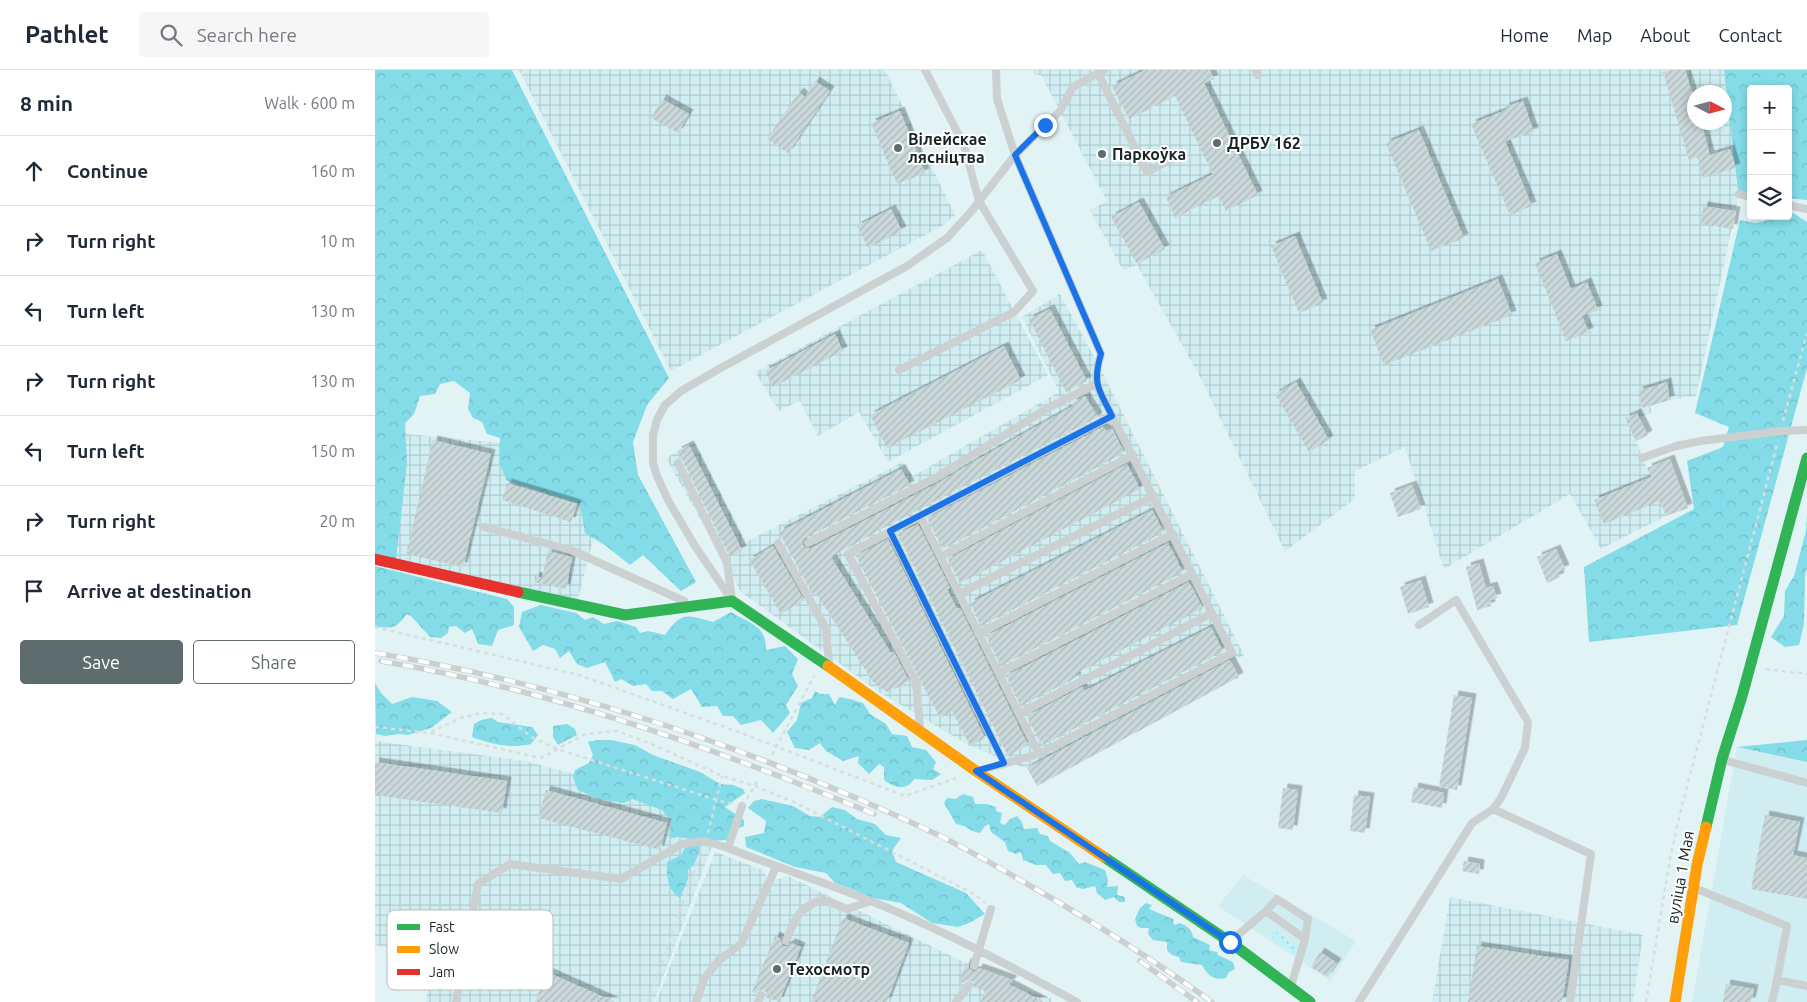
<!DOCTYPE html>
<meta charset="utf-8">
<style>
:root{--surface:#fff;--page:#f6f6f7;--text:#1f2937;--muted:#747a83;--line:#e0e1e3;--accent:#5f6c6e}
body{margin:0;font-family:Ubuntu,sans-serif;background:var(--page);color:var(--text)}
.controls{position:absolute;right:15px;top:15px;display:grid;overflow:hidden;border-radius:5px;box-shadow:0 2px 8px #0003}
.controls button{width:45px;height:45px;display:grid;place-items:center;padding:0;border:0;border-bottom:1px solid var(--line);background:var(--surface);color:var(--text);font:25px sans-serif}
.compass{position:absolute;left:1312px;top:15px;width:45px;height:45px;border-radius:50%;background:var(--surface);box-shadow:0 2px 8px #0003;rotate:96deg}
.stop{position:absolute;width:15px;height:15px;margin:-11px;border:4px solid #1a73e8;border-radius:50%;background:#fff}
.stop.end{background:#1a73e8;border-color:#fff;box-shadow:0 1px 5px #0008}
.list{margin:0;padding:0;list-style:none}
h2{display:flex;justify-content:space-between;align-items:center;height:65px;margin:0;padding:0 20px;font-size:21px}
h2 small{font-size:16px;font-weight:400;color:var(--muted)}
.list li{display:grid;grid-template-columns:32px 1fr auto;gap:15px;align-items:center;box-sizing:border-box;height:70px;padding:0 20px;border-top:1px solid var(--line)}
.list b{display:block;font-size:19px;white-space:nowrap}
.list em{font-size:16px;font-style:normal;color:var(--muted)}
.actions{display:flex;gap:10px;padding:15px 20px}
.actions a{flex:1;padding:11px 0;border:1px solid var(--accent);border-radius:5px;text-align:center;font-size:18px;color:var(--accent)}
.actions .main{background:var(--accent);color:#fff}
.icon{flex:none;width:28px;height:28px;fill:none;stroke:currentColor;stroke-width:2;stroke-linecap:round;stroke-linejoin:round}
.map{position:relative;flex:none;width:1432px;height:932px;overflow:hidden}
header{display:flex;align-items:center;gap:30px;box-sizing:border-box;height:70px;padding:0 25px;background:var(--surface);border-bottom:1px solid var(--line)}
header strong{font-size:24px}
nav{display:flex;gap:28px;margin-inline-start:auto;font-size:18px}
.search{width:350px;height:45px;background:var(--page);display:flex;align-items:center;gap:12px;box-sizing:border-box;padding:0 18px;border-radius:5px;color:var(--muted);font-size:19px}
main{display:flex}
aside{flex:1;background:var(--surface)}
.map>svg:first-child{display:block}
.built{fill:#d0eef2}
.industrial{fill:url(#industrial-grid);fill-rule:evenodd}
.grass{fill:url(#grass-dots)}
.forest{fill:url(#forest-crowns)}
.building{fill:url(#building-hatch);filter:url(#shadow)}
.lines{fill:none;stroke-linecap:round;stroke-linejoin:round}
.path{stroke:#d8dddd;stroke-width:2.5;stroke-dasharray:4 4;stroke-linecap:butt}
.lane{stroke:#cbd0d1;stroke-width:8}
.fast{stroke:#30b455;stroke-width:11}
.slow{stroke:#ff9f0a;stroke-width:11}
.jam{stroke:#e5322d;stroke-width:11}
.rail-casing{stroke:#cacfd0;stroke-width:5.5}
.rail{stroke:#fff;stroke-width:4;stroke-dasharray:11;stroke-linecap:butt}
.route{stroke:#1a73e8;stroke-width:6}
.poi-dot{fill:#5f6c6e;stroke:#fff;stroke-width:2}
.labels{text-anchor:middle;stroke-width:4;stroke-linejoin:round;paint-order:stroke}
.poi-label{font-size:16px;font-weight:bold;fill:#192426;stroke:#fff;text-anchor:start}
.street-label{font-size:16px;fill:#192426;stroke:#fff}
.key{fill:#fff;stroke:#babdbe;stroke-width:1}
.key-label{font-size:14px;fill:#192426}
</style>
<header>
<strong>Pathlet</strong>
<div class="search"><svg class="icon" aria-label="search" viewBox="0 0 24 24"><circle cx="10" cy="10" r="6"/><path d="M15 15l6 6"/></svg>Search here</div>
<nav><a>Home</a><a>Map</a><a>About</a><a>Contact</a></nav>
</header>
<main>
<aside>
<h2>8 min<small>Walk · 600 m</small></h2>
<ul class="list">
<li><svg class="icon" aria-label="ahead" viewBox="0 0 24 24"><path d="M12 20V5M6 11l6-6 6 6"/></svg><div><b>Continue</b></div><em>160 m</em></li>
<li><svg class="icon" aria-label="right" viewBox="0 0 24 24"><path d="M7 20v-9h11M14 6l5 5-5 5"/></svg><div><b>Turn right</b></div><em>10 m</em></li>
<li><svg class="icon" aria-label="left" viewBox="0 0 24 24"><path d="M17 20v-9H6M10 6l-5 5 5 5"/></svg><div><b>Turn left</b></div><em>130 m</em></li>
<li><svg class="icon" aria-label="right" viewBox="0 0 24 24"><path d="M7 20v-9h11M14 6l5 5-5 5"/></svg><div><b>Turn right</b></div><em>130 m</em></li>
<li><svg class="icon" aria-label="left" viewBox="0 0 24 24"><path d="M17 20v-9H6M10 6l-5 5 5 5"/></svg><div><b>Turn left</b></div><em>150 m</em></li>
<li><svg class="icon" aria-label="right" viewBox="0 0 24 24"><path d="M7 20v-9h11M14 6l5 5-5 5"/></svg><div><b>Turn right</b></div><em>20 m</em></li>
<li><svg class="icon" aria-label="arrive" viewBox="0 0 24 24"><path d="M6 21V4h12l-3 4 3 4H6"/></svg><div><b>Arrive at destination</b></div></li>
</ul>
<div class="actions"><a class="main">Save</a><a>Share</a></div>
</aside>
<div class="map">
<svg width="1432" height="932" viewBox="0 0 1432 932">
<defs>
<pattern id="industrial-grid" width="8" height="8" patternUnits="userSpaceOnUse" patternTransform="scale(1.25)"><rect width="8" height="8" fill="#d0eef2"/><path d="M0 4h8M4 0v8" fill="none" stroke="#b2cccf"/></pattern>
<pattern id="grass-dots" width="8" height="8" patternUnits="userSpaceOnUse" patternTransform="scale(1.25)"><rect width="8" height="8" fill="#bef2fa"/><path d="M2 2h.1M6 6h.1" fill="none" stroke="#a3cfd6" stroke-width="1.8" stroke-linecap="round"/></pattern>
<pattern id="forest-crowns" width="20" height="18" patternUnits="userSpaceOnUse" patternTransform="scale(1.25)"><rect width="20" height="18" fill="#83dce7"/><path d="M2 6a3 3 0 1 1 6 0M12 15a3 3 0 1 1 6 0" fill="none" stroke="#71bdc6"/></pattern>
<pattern id="building-hatch" width="6" height="6" patternUnits="userSpaceOnUse" patternTransform="scale(1.25)"><rect width="6" height="6" fill="#cad8da"/><path d="M-1 1l2-2M0 6l6-6M5 7l2-2" fill="none" stroke="#adb9bb"/></pattern>
<filter id="shadow"><feDropShadow dx="4.5" dy="-4.5" stdDeviation="0" flood-color="#0004"/></filter>
</defs>
<rect width="100%" height="100%" fill="#e2f3f5"/>
<!-- built -->
<path class="built" d="M1362,677L1432,692V932H1317Z
M868,805L981,871L955,911L843,836Z"/>
<!-- industrial -->
<path class="industrial" d="M144,0H510L580,145L567,156L296,301Z
M657,0H1432L1413,120V19H1376L1364,124L1321,326L1295,330L1275,336L1277,342L1265,347L1273,365L1261,371L1272,398L1295,389L1313,438L1291,446L1226,479L1195,424L1069,499L1030,377L980,401V429L910,481L823,303L762,195L748,200L715,140L732,131L666,5H660ZM1320,22H1350V52H1320Z
M607,180L673,305L513,392L484,342L443,366L425,331L404,341L380,302Z
M685,224L723,294L869,585L655,700L595,676L504,622L366,522L291,388L320,372L371,472L528,392L538,406L684,322L647,247Z
M0,361L139,374L224,447L202,532L0,487Z
M0,671L150,691L349,744L279,932H51L56,883L0,875Z
M340,782L390,801L391,807L400,810L413,806L591,893L638,910L635,914L677,929L676,932H281Z
M1075,827L1268,865L1258,932H1057Z"/>
<!-- grass -->
<path class="grass" d="M899,860L925,879L923,884L921,885L895,865L896,861Z"/>
<!-- forest -->
<path class="forest" d="M0,0H137L294,308L272,335L258,372L263,405L321,512L306,521L268,485L255,495L231,476L210,463L205,434L132,411L124,393L125,368L112,364L107,352L98,348L93,339L95,323L79,311L65,314L60,324L45,326L39,344L30,353L32,393L21,490L0,485Z
M1349,0H1432V130L1413,128V19H1376V123L1363,121Z
M1418,143L1432,152V298L1362,555L1214,572L1209,497L1319,439L1312,391L1348,377L1354,357L1320,343L1365,150L1380,153L1413,146V145Z
M1432,442V498L1430,506L1429,554L1424,575L1410,577L1396,567L1409,546L1410,521L1419,506L1431,461Z
M0,496L132,529L139,537V555L123,560L117,576L103,574L97,559L90,563L81,556L74,557L73,563L66,568L55,567L37,547L32,544C20,559 19,558 0,557Z
M166,535L201,543L210,550L218,547L229,554L242,551L261,557L265,563L273,561L290,565C307,541 311,545 338,552L356,542C374,553 392,556 391,580L410,576L423,589L417,604L423,616L411,635L415,643L398,663L386,650L366,655L358,646H348L342,636L327,637L316,619L298,629L287,621H277L271,614L258,616L246,609L240,612L230,592L212,598L202,594L194,581L185,588L180,579L168,575L158,581L144,557L147,542Z
M0,613L6,623L17,634L37,627L62,631L77,642L56,658L33,665L24,664L10,666L1,664Z
M440,621L445,624H454L460,635L464,627L475,629L488,633L495,644L511,654L517,664L532,666L537,677L551,680L561,692L558,699L566,704L557,710L539,709C532,721 519,718 509,710V697L504,694L494,704L483,693L484,686L468,691L451,681L445,673L434,680L420,678L412,662L422,650L426,633L437,628Z
M117,648L123,652L157,657L163,665L156,674C135,679 116,674 97,667L99,654L106,650Z
M192,654L200,659L202,665L183,675L178,667V656Z
M222,670H236L260,675L278,685L325,702L345,714L358,715L368,719L370,723L350,737L369,750V756L359,760L354,770L325,771L324,782L319,795L313,800V809L305,828C293,821 291,805 292,792L306,785L315,769L304,767L295,768L296,751L287,740L257,729L249,733L224,729L203,720L198,707L200,700L214,693L218,685L213,672Z
M1432,670V692L1362,677Z
M588,724L598,727L600,734H612L621,737V741L627,743L625,753L630,755L635,749L642,746L647,752L649,759L662,758L665,764L673,766L675,771L695,783L704,794L710,792L730,800L733,810L732,817L743,816L742,825L750,827V832H744L739,827L730,830L722,823L720,816L708,819L701,817L697,810L690,811L685,803L678,804L671,795H661L648,790L646,782L641,784L633,781L630,772L616,762L614,754L610,756L605,763C595,762 592,755 581,754L569,733L572,728L581,729Z
M387,729L418,736L435,746L445,747L457,737L470,740L482,749L500,754L511,765L526,768L517,781L521,792L591,823L610,844L594,853L583,857L557,853L526,833L492,827L482,821L460,813L451,803L420,797L371,777L370,767L389,763L391,751L373,738L379,731Z
M771,833L777,835L774,839L798,849L799,855L805,853C812,856 817,859 818,867L835,875L834,880L842,882L843,885L858,892L860,899L854,902L851,908C838,911 833,905 827,895L806,892L804,887L797,885L792,880V872L778,870L773,864L774,858H766L762,856L760,849L765,838Z"/>
<!-- building -->
<path class="building" d="M770,0H835L839,9L829,13L883,125L851,141L844,126L800,148L791,127L838,104L800,26L754,49L737,16Z
M1296,0H1310L1320,31V52H1326L1335,85L1355,79L1361,98L1328,108L1322,87L1314,90L1288,2Z
M440,11L455,21L413,83L392,69L424,22L430,27Z
M287,29L314,44L303,63L276,48Z
M1148,31L1159,62L1130,71L1157,136L1135,145L1096,54L1131,40L1130,37Z
M525,41L550,103L522,114L496,53Z
M1044,60L1089,168L1056,181L1011,73Z
M764,132L790,179L762,194L736,147Z
M1328,136L1361,141L1358,159L1326,154Z
M516,139L527,161L493,178L482,156Z
M920,166L948,233L924,243L896,176Z
M1182,184L1196,219L1212,212L1223,240L1207,246L1214,262L1191,271L1160,193Z
M1123,209L1137,245L1009,295L995,260Z
M675,239L712,311L691,322L654,249Z
M460,264L468,281L398,317L390,301Z
M629,276L646,310L512,378L495,345Z
M921,312L954,370L934,382L900,324Z
M1292,312L1295,330L1268,338L1263,321Z
M710,326L723,347L512,456L456,487L516,583L519,582L534,611L520,619L519,618L512,622L498,612L441,523L438,525L404,462L526,399L535,415L430,468L428,470V475L430,478H436L565,412L598,392L698,336L697,333Z
M1262,343L1273,365L1261,371L1250,348Z
M728,357L731,361L737,358L748,380L746,381L747,384L568,479L552,448Z
M58,370L116,384L88,497L31,484Z
M314,375L367,480L355,487L308,391L302,381Z
M1295,389L1313,438L1291,446L1285,431L1229,454L1219,430L1276,407L1272,398Z
M752,394L765,419L585,513L573,489Z
M132,413L202,434L196,452L127,430Z
M1037,415L1046,439L1023,447L1015,423Z
M777,440L789,462L606,556L595,533Z
M543,454L575,518L572,519L582,539L585,538L653,675L633,686L523,464Z
M513,469L610,668L595,676L577,641L565,648L481,486Z
M793,473L808,502L626,596L611,566Z
M398,476L429,530L406,544L374,490Z
M1181,479L1190,499L1183,502L1185,507L1172,513L1162,487Z
M173,481L197,487L191,519L159,512L160,506L167,508Z
M1104,493L1111,518L1118,516L1122,528L1115,530L1116,536L1102,540L1091,497Z
M1046,510L1054,537L1033,544L1025,517Z
M814,512L828,538L700,604L702,607L646,636L631,606Z
M836,557L848,581L668,675L665,668L663,669L652,646L707,617L709,621Z
M855,590L864,607L662,716L652,698Z
M1079,625L1097,628L1082,720L1064,717Z
M0,692L132,711L127,743L0,725Z
M1039,717L1069,723L1067,738L1036,732Z
M908,718L923,720L918,760L903,758Z
M171,720L292,753L285,780L163,748Z
M979,725L995,727L990,763L975,761Z
M1390,745L1425,752L1418,785L1432,788V829L1376,819Z
M1089,791L1105,794L1104,804L1087,801Z
M468,848L534,873L512,932H436Z
M400,866L406,869V872L408,876H412L416,873L426,877L404,932L391,927V922L388,920H383L381,923L377,922Z
M1102,876L1194,890L1187,932H1093Z
M945,882L962,893L952,907L936,897Z
M591,893L594,894V898L597,901H601L604,898L638,910L634,914L669,932H606L610,921L599,917V912L595,910H591L588,913L584,912Z
M172,902L240,932H160Z
M1351,914L1379,919L1376,932H1348Z"/>
<g class="lines">
<!-- path -->
<path class="path" d="M1408,351L1432,263
M0,557L204,605L369,664L530,726L581,708
M1391,599L1432,604
M0,657L55,663L166,688L210,664L242,661L279,675L347,706L380,716L419,732L599,824L610,833
M56,662L85,648L106,643L127,644L158,668L182,679L342,730L358,734
M397,685L439,606
M372,729L384,708
M333,763L347,706
M273,932L326,782
M1271,932L1295,789L1307,735L1403,371"/>
<!-- lane -->
<path class="lane" d="M881,0L883,5
M723,3L772,102L803,86
M1364,124L1376,127
M1413,135L1432,139
M524,300L639,242L658,221L604,131L589,75L550,0
M1267,388L1301,376L1326,371L1406,361L1432,360
M303,393L352,493L357,529
M109,457L196,480L309,531
M515,461L629,693
M403,473L451,559L454,593
M433,473L562,407L673,338L721,314
M567,486L758,385
M584,524L779,426
M356,529L320,476L293,430L282,406L278,393V365L282,350L290,335L306,321L344,299L532,196L572,168L595,143L640,85L685,41L698,17L729,0
M1044,555L1081,530L1153,652L1150,678L1126,728L1118,739
M603,564L798,464
M624,603L817,504
M644,644L837,543
M545,658L541,612L473,484L545,446
M664,684L545,446L737,346
M1349,690L1432,713
M606,700L664,684L857,583L721,314L723,294L726,284L640,85L622,29L621,0
M367,736L353,778C401,797 449,812 496,831C568,860 635,896 702,932
M1319,819L1327,821L1412,856L1402,910L1432,916
M891,841L902,829L933,849L930,869
M411,871C421,847 422,840 447,829L472,839L496,831
M856,871L891,841L930,869L916,916
M599,896L616,839
M81,932L103,814L135,794L246,809L307,774L330,771L353,778
M321,932L329,909L344,890L366,874L401,797
M383,932L386,925
M581,932L594,915
M984,932L1097,753L1118,739L1216,784L1195,932
M1397,932L1402,910"/>
<!-- fast -->
<path class="fast" d="M143,522L250,545L357,531L453,596
M1331,757L1347,689L1367,626L1432,388
M729,787L855,872L935,932"/>
<!-- slow -->
<path class="slow" d="M453,596L601,701L729,787
M1300,932L1322,795L1331,757"/>
<!-- jam -->
<path class="jam" d="M0,489L143,522"/>
<!-- rail casing -->
<g class="rail-casing">
<path id="rail" d="M0,583C193,615 382,680 559,763C593,779 626,799 659,818C720,853 780,891 837,932
M6,591C176,620 339,678 499,744
M765,891L822,932"/>
</g>
<!-- rail -->
<use href="#rail" class="rail"/>
</g>
<g class="lines">
<!-- route -->
<path class="route" d="M670,55L640,85L726,284C717,314 724,320 737,346L515,461L629,693L601,701L855,872"/>
</g>
<!-- markers -->
<g class="poi-dot">
<circle cx="842" cy="73" r="5"/>
<circle cx="523" cy="78" r="5"/>
<circle cx="727" cy="84" r="5"/>
<circle cx="402" cy="899" r="5"/>
</g>
<g class="labels">
<!-- poi labels -->
<g class="poi-label">
<text x="533" y="75">Вілейскае<tspan x="533" dy="18">лясніцтва</tspan></text>
<text x="852" y="79">ДРБУ 162</text>
<text x="737" y="90">Паркоўка</text>
<text x="412" y="905">Техосмотр</text>
</g>
<!-- street labels -->
<g class="street-label">
<text transform="translate(1305 807) rotate(-80)" y="6">вуліца 1 Мая</text>
</g>
</g>
<!-- legend -->
<rect x="12" y="840" width="166" height="80" rx="8" class="key"/>
<rect x="22" y="854" width="23" height="6" fill="#30b455"/>
<rect x="22" y="876" width="23" height="7" fill="#ff9f0a"/>
<rect x="22" y="899" width="23" height="6" fill="#e5322d"/>
<g class="key-label">
<text x="54" y="862">Fast</text>
<text x="54" y="884">Slow</text>
<text x="54" y="907">Jam</text>
</g>
</svg>
<div class="controls">
<button>+</button>
<button>−</button>
<button><svg class="icon" aria-label="layers" viewBox="0 0 24 24"><path d="M12 4l9 5-9 5-9-5zM3 14l9 5 9-5"/></svg></button>
</div>
<svg class="compass" viewBox="-18 -18 36 36"><path d="M0-13l5 13h-10z" fill="#e53935"/><path d="M0 13l5-13h-10z" fill="#747a83"/></svg>
<div class="stop" style="left:855px;top:872px"></div>
<div class="stop end" style="left:670px;top:55px"></div>
</div>
</main>
